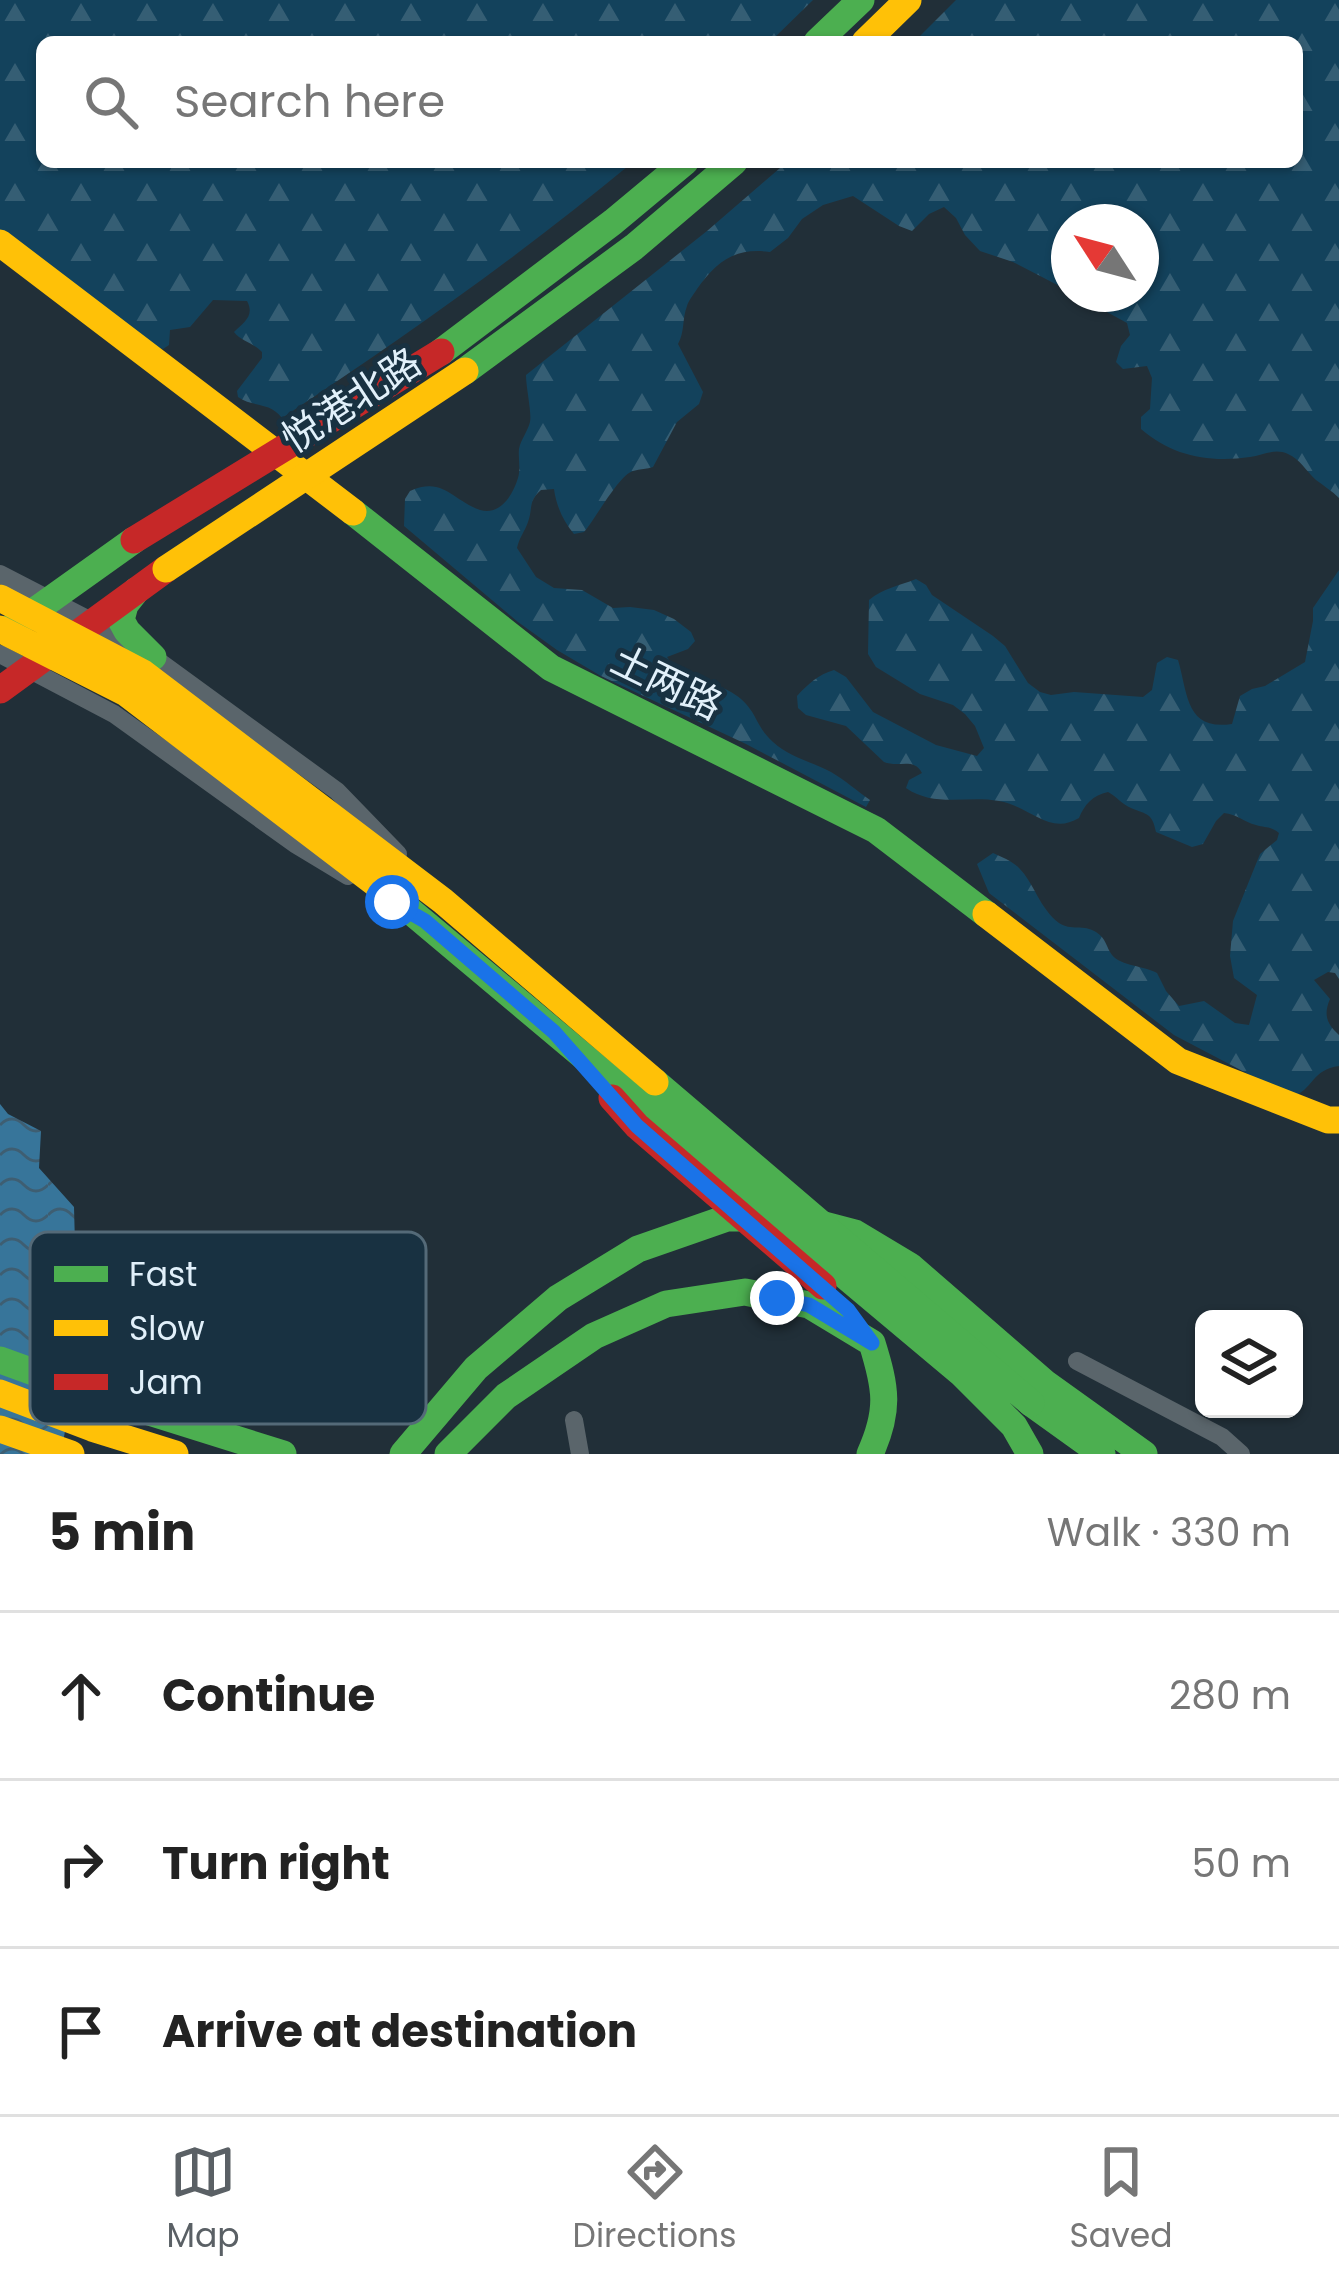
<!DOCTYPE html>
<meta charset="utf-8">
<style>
:root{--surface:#fff;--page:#f2f2f2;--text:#222;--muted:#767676;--line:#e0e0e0;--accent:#5a6065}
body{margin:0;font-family:Poppins,"Noto Sans SC",sans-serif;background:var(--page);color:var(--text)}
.controls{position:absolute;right:36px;bottom:36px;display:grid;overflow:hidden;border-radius:18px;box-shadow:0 3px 9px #0004}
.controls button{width:108px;height:108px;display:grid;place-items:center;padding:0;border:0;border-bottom:3px solid var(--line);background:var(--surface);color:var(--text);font:60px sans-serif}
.compass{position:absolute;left:1051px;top:204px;width:108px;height:108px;border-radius:50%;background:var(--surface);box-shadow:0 3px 9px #0004;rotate:306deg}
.stop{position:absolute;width:36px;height:36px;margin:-27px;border:9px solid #1a73e8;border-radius:50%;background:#fff}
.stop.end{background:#1a73e8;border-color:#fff;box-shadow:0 3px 12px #0008}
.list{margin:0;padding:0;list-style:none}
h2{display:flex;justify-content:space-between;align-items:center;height:156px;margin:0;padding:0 48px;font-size:51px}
h2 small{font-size:39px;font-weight:400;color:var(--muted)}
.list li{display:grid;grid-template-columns:78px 1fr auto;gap:36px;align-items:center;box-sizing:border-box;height:168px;padding:0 48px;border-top:3px solid var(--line)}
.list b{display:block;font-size:45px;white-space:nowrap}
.list em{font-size:39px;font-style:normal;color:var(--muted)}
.icon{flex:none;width:66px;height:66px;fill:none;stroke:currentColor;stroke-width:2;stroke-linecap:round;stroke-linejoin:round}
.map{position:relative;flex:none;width:1339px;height:1454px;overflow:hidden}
.search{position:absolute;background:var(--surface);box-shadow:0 3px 9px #0004;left:36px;right:36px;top:36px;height:132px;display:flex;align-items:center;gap:30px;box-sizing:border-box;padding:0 42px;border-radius:18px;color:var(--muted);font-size:45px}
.sheet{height:660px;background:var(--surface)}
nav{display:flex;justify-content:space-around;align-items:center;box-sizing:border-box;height:168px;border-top:3px solid var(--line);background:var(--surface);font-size:33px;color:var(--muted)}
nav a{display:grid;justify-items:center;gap:6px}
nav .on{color:var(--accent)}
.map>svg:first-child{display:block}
.forest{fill:url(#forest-firs)}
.water{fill:url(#water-waves)}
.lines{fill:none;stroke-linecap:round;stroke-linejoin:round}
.street{stroke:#5a656b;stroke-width:18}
.fast{stroke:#4caf50;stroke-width:27}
.slow{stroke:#ffc107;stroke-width:27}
.jam{stroke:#c62828;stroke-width:27}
.fast-bridge{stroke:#4caf50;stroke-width:27}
.slow-bridge{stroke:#ffc107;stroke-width:27}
.jam-bridge{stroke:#c62828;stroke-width:27}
.route{stroke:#1a73e8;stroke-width:15}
.labels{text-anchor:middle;stroke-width:10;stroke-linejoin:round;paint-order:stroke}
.street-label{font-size:39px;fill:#e1f0fa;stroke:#183141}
.key{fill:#183141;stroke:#546a78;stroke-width:3}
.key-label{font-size:33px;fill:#e1f0fa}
</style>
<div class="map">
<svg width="1339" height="1454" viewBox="0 0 1339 1454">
<defs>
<pattern id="forest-firs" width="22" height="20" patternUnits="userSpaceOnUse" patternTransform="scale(3)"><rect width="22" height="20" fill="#13425c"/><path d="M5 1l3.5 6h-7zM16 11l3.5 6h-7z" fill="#355e74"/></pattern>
<pattern id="water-waves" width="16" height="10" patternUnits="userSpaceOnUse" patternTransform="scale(3)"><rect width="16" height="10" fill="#37759a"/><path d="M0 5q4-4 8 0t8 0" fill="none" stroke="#3e5e72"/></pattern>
</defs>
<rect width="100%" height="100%" fill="#212f38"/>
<!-- forest -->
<path class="forest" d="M0,0H813L770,42H42V162H633C521,255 403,338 282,418C269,401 254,408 238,397L237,391L262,358V352C254,343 242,342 234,332C244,322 255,316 247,301L213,300L190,327L170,330L169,345L163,349L154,346L0,232Z
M956,0H1339V498C1332,491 1324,486 1316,480C1306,471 1300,459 1288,454C1275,448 1263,455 1250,457C1209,463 1172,456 1141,429V417L1150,409L1152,378L1147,366L1123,369L1116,362L1121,346L1130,335L1127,323L1074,294H1141V222H1069V291L1013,262L980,251L965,235L956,218L944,207L929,214L912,231L899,226L853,196L823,205L802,219L788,238L770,252C735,247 716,262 697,289C694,294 688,301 687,306C682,319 685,331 678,344L703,392L699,404L677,422L653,467C647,469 640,469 633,471C619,475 596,518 584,532L574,534C563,521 556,505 554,489L541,490C528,501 533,508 528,522C525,531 519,538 517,548L536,577L554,588L582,590L613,608L630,607L654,610L674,619L691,632L695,641L688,649L667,657C682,681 709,679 731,692C758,708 753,724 773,742C789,757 812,762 831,772C845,780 857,791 870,800L866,807L746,744L601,676L557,650L518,622L404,526L405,499L410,491C443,476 452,500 480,510C500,516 513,495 518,478C521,468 518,459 519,449C521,439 528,431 530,422C532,413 526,388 526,375L707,231L787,162H1297V42H914Z
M1339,570V979L1335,973L1328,972L1314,980L1330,999C1323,1015 1327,1024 1339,1035V1066C1312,1069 1313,1090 1292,1097L1174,1035L989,893L977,864L993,853C1002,857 1012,861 1019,868C1034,883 1040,909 1059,923C1070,931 1084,924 1096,932C1106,938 1106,947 1112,955C1121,966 1145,966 1157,973L1166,991L1179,1006L1204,1001L1235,1023L1249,1025L1257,995L1234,978L1230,956L1233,921L1260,854L1277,840L1279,833C1270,826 1266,828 1256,825C1244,822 1237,814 1224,813L1216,821L1203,844L1192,847L1156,832C1152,813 1148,815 1131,808C1123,805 1116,796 1108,792C1093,795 1084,805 1079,818C1049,836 1030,806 999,801C967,795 935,808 906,788L909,780L922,773C914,757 899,768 884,762L846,726L806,715L798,708L797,696C809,683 818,675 834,670L846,677L873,712L936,745L977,756L984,748L975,726L965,714L953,705L920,694L876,667L868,654L869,600C883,588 899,586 916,579L926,585L932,595L993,636L1005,646L1028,683L1040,692L1051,695L1074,692L1143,697L1152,690L1157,663L1167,657L1178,660C1188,693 1185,731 1232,724L1240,696L1252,689L1265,686L1305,662L1313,621V608Z"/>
<!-- water -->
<path class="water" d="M0,1104L8,1114L41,1131L39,1168L74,1207L78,1357L61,1454H0Z"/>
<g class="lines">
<!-- street -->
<path class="street" d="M0,574L93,622L153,657L337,791L398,854
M0,654L114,714L295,844L348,876
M1077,1361L1222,1437L1241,1454
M574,1420L580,1454"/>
<!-- fast -->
<path class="fast" d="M817,42L861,0
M441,352L613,222L685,162
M465,371L634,247L734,162
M353,512L551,668L876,830L986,914
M136,591L125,605L121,620L127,631L153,657
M12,627L134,540
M817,1223L855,1233L910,1266L1045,1383L1144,1454
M0,1360L105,1398L283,1454
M1031,1403L1102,1454
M403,1454L476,1368L558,1298L638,1249L727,1218H761
M448,1454L506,1396L594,1336L666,1304L745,1292L809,1305L872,1343C886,1388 890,1410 870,1454"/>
<!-- slow -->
<path class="slow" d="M865,42L908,0
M0,243L353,512
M986,914L1178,1061L1328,1120H1339
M0,1393L92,1428L175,1454
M0,1429L71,1454"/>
<!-- jam -->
<path class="jam" d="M0,690L166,569"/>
<!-- fast-bridge -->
<path class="fast-bridge" d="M396,899L962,1374L1014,1426L1030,1454
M655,1082L1031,1403"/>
<!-- slow-bridge -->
<path class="slow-bridge" d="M166,569L465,371
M0,598L143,673L443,901L655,1082
M0,629L126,693L396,899"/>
<!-- jam-bridge -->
<path class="jam-bridge" d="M134,540L441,352
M612,1098L637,1126L823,1286"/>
</g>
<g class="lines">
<!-- route -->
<path class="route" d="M392,902L425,921L554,1032L637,1126L848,1310L872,1343L809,1305L777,1298"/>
</g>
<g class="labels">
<!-- street labels -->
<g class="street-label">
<text transform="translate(351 400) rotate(-33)" y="14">悦港北路</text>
<text transform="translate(667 682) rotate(26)" y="14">土两路</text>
</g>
</g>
<!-- legend -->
<rect x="30" y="1232" width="396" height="192" rx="18" class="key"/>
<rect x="54" y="1266" width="54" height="16" fill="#4caf50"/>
<rect x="54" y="1320" width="54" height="16" fill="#ffc107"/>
<rect x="54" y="1374" width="54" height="16" fill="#c62828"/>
<g class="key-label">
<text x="129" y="1286">Fast</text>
<text x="129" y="1340">Slow</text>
<text x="129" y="1394">Jam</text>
</g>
</svg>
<div class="controls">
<button><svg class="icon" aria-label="layers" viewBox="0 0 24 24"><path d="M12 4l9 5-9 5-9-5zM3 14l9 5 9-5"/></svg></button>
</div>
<svg class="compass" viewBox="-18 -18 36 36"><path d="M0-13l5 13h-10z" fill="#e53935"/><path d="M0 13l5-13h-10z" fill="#767676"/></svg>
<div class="stop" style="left:392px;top:902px"></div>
<div class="stop end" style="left:777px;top:1298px"></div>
<div class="search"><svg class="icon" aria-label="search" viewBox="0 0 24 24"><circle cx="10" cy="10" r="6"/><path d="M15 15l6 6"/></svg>Search here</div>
</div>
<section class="sheet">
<h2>5 min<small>Walk · 330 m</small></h2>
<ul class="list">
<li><svg class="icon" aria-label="ahead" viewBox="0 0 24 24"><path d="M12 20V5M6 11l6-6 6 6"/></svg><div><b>Continue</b></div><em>280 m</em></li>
<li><svg class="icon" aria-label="right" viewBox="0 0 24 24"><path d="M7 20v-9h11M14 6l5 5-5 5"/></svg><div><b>Turn right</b></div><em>50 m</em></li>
<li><svg class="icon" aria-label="arrive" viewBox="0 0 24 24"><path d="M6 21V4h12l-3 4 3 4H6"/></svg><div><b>Arrive at destination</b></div></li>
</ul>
</section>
<nav>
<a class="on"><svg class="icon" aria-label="map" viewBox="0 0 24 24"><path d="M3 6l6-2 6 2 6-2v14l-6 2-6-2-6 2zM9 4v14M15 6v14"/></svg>Map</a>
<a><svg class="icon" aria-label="directions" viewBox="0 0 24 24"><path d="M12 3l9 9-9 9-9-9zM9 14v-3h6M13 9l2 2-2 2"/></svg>Directions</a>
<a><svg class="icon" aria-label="saved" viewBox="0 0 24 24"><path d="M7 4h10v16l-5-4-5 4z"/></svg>Saved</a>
</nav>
